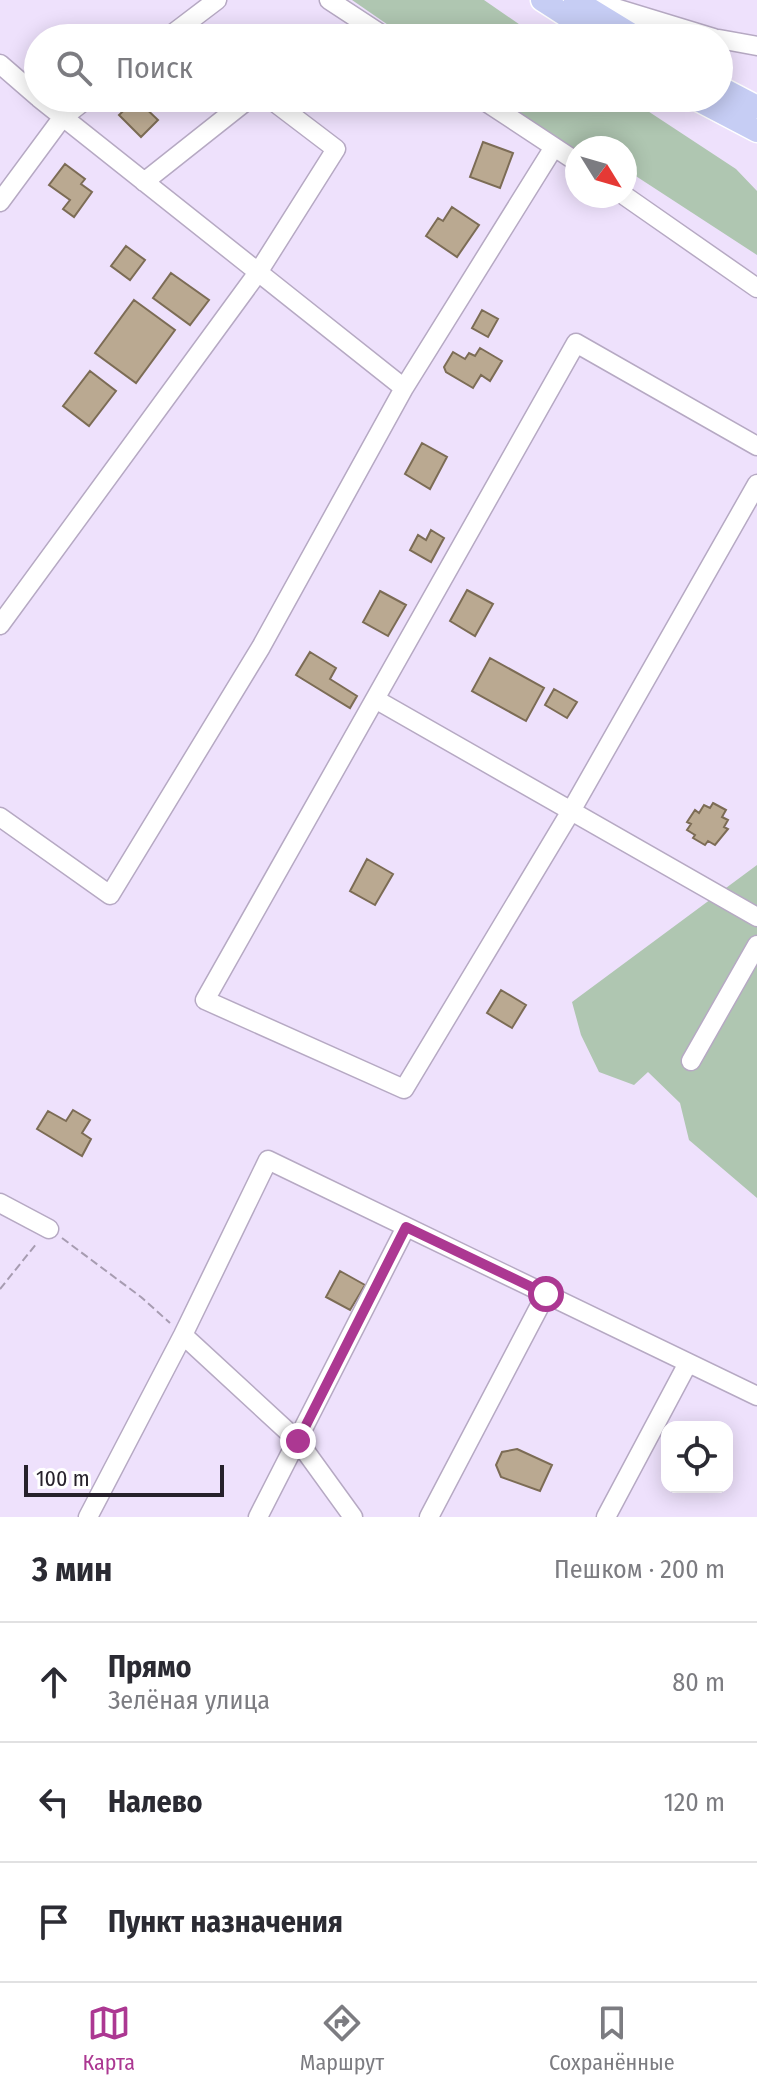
<!DOCTYPE html>
<html lang="ru">
<meta charset="utf-8">
<style>
:root{--surface:#fff;--page:#f7f7f7;--text:#2b2b33;--muted:#7c7c81;--line:#e1e1e2;--accent:#ac3892}
body{margin:0;font-family:"Fira Sans Condensed",sans-serif;background:var(--page);color:var(--text)}
.controls{position:absolute;right:24px;bottom:24px;display:grid;overflow:hidden;border-radius:16px;box-shadow:0 4px 20px #0003}
.controls button{width:72px;height:72px;display:grid;place-items:center;padding:0;border:0;border-bottom:2px solid var(--line);background:var(--surface);color:var(--text);font:40px sans-serif}
.compass{position:absolute;left:565px;top:136px;width:72px;height:72px;border-radius:50%;background:var(--surface);box-shadow:0 4px 20px #0003;rotate:127deg}
.scale{position:absolute;left:24px;bottom:20px;width:200px;box-sizing:border-box;padding-left:8px;border:4px solid #26212b;border-top:0;font-size:22px;line-height:28px;white-space:nowrap;color:#26212b;-webkit-text-stroke:6px #fff;paint-order:stroke}
.stop{position:absolute;width:24px;height:24px;margin:-18px;border:6px solid #ac3892;border-radius:50%;background:#fff}
.stop.end{background:#ac3892;border-color:#fff;box-shadow:0 2px 8px #0008}
.list{margin:0;padding:0;list-style:none}
h2{display:flex;justify-content:space-between;align-items:center;height:104px;margin:0;padding:0 32px;font-size:34px}
h2 small{font-size:26px;font-weight:400;color:var(--muted)}
.list li{display:grid;grid-template-columns:52px 1fr auto;gap:24px;align-items:center;box-sizing:border-box;height:120px;padding:0 32px;border-top:2px solid var(--line)}
.list b{display:block;font-size:30px;white-space:nowrap}
.list p{margin:0;font-size:26px;white-space:nowrap;color:var(--muted)}
.list em{font-size:26px;font-style:normal;color:var(--muted)}
.icon{flex:none;width:44px;height:44px;fill:none;stroke:currentColor;stroke-width:2;stroke-linecap:round;stroke-linejoin:round}
.map{position:relative;flex:none;width:757px;height:1517px;overflow:hidden}
.search{position:absolute;background:var(--surface);box-shadow:0 4px 20px #0003;left:24px;right:24px;top:24px;height:88px;display:flex;align-items:center;gap:20px;box-sizing:border-box;padding:0 28px;border-radius:44px;color:var(--muted);font-size:30px}
.sheet{height:464px;background:var(--surface)}
nav{display:flex;justify-content:space-around;align-items:center;box-sizing:border-box;height:112px;border-top:2px solid var(--line);background:var(--surface);font-size:22px;color:var(--muted)}
nav a{display:grid;justify-items:center;gap:4px}
nav .on{color:var(--accent)}
.map>svg:first-child{display:block}
.green{fill:#afc6b1}
.building{fill:#baa991;stroke:#7c6c55;stroke-width:2}
.lines{fill:none;stroke-linecap:round;stroke-linejoin:round}
.minor-casing{stroke:#b6a9c3;stroke-width:21}
.major-casing{stroke:#fff;stroke-width:25}
.path{stroke:#a79cb1;stroke-width:2;stroke-dasharray:8 4;stroke-linecap:butt}
.minor{stroke:#fff;stroke-width:18}
.major{stroke:#c6cdf4;stroke-width:22}
.route{stroke:#ac3892;stroke-width:10}
</style>
<div class="map">
<svg width="757" height="1517" viewBox="0 0 757 1517">
<rect width="100%" height="100%" fill="#eee1fc"/>
<!-- green -->
<path class="green" d="M352,0H484L539,38H407Z
M493,98H628L736,169L757,191V255L625,169V148H577V155Z
M757,865V1198L689,1140L680,1103L648,1072L634,1085L599,1072L581,1035L572,1002Z"/>
<!-- building -->
<path class="building" d="M136,99L158,120L141,137L119,115Z
M483,142L513,153L500,188L470,177Z
M65,164L85,179L81,184L92,192L74,217L63,209L70,200L49,185Z
M452,207L479,225L457,257L426,236L438,218L443,221Z
M126,246L145,260L130,280L111,266Z
M171,273L209,300L190,325L153,298Z
M134,300L175,330L136,383L95,353Z
M482,310L498,319L488,337L472,328Z
M480,348L502,361L490,381L481,375L473,388L446,372L444,367L453,352L465,359L469,353L475,356Z
M90,371L116,391L89,426L63,406Z
M422,443L447,457L430,489L405,474Z
M431,530L444,538L431,562L410,550L418,535L426,540Z
M467,590L493,604L475,636L450,621Z
M380,591L406,605L388,636L363,622Z
M310,652L336,668L330,679L357,696L350,708L296,675Z
M490,658L544,688L526,721L472,691Z
M554,689L577,702L567,718L545,705Z
M713,803L726,810L722,817L728,820L724,827L728,829L715,845L708,841L705,845L693,838L695,835L687,830L691,824L687,822L695,810L699,813L704,805L710,808Z
M367,859L393,874L375,905L350,891Z
M501,990L526,1005L512,1028L487,1013Z
M73,1110L90,1120L82,1133L91,1139L82,1156L37,1129L48,1111L66,1121Z
M340,1271L365,1285L350,1310L326,1297Z
M517,1449L552,1465L540,1491L501,1477L496,1465L502,1452Z"/>
<g class="lines">
<!-- minor casing -->
<g class="minor-casing">
<path id="minor" d="M329,0L387,38
M589,0L714,38
M167,38L217,0
M719,39L757,46
M0,64L38,97
M39,98L404,388
M480,98L577,162
M144,182L250,98
M625,196L757,288
M0,202L62,118L88,98
M757,446L576,343L205,1000L404,1089L571,811L757,484
M0,625L259,271L336,149L269,98
M375,699L757,917
M0,817L110,895L261,647L404,388L554,147
M691,1061L757,945
M0,1203L49,1229
M183,1335L298,1441L353,1517
M88,1517L183,1335L268,1160L757,1396
M258,1517L406,1227
M429,1517L546,1294
M606,1517L688,1363"/>
</g>
<!-- major casing -->
<g class="major-casing">
<path id="major" d="M542,0L601,38
M575,0L637,38
M719,87L757,107
M694,98L757,131"/>
</g>
<!-- path -->
<path class="path" d="M62,1238L141,1297L170,1323
M0,1289L37,1243"/>
<!-- minor -->
<use href="#minor" class="minor"/>
<!-- major -->
<use href="#major" class="major"/>
</g>
<g class="lines">
<!-- route -->
<path class="route" d="M298,1441L406,1227L546,1294"/>
</g>
</svg>
<div class="controls">
<button><svg class="icon" aria-label="locate" viewBox="0 0 24 24"><circle cx="12" cy="12" r="6"/><path d="M12 2v4M12 18v4M2 12h4M18 12h4"/></svg></button>
</div>
<svg class="compass" viewBox="-18 -18 36 36"><path d="M0-13l5 13h-10z" fill="#e53935"/><path d="M0 13l5-13h-10z" fill="#7c7c81"/></svg>
<div class="scale">100 m</div>
<div class="stop" style="left:546px;top:1294px"></div>
<div class="stop end" style="left:298px;top:1441px"></div>
<div class="search"><svg class="icon" aria-label="search" viewBox="0 0 24 24"><circle cx="10" cy="10" r="6"/><path d="M15 15l6 6"/></svg>Поиск</div>
</div>
<section class="sheet">
<h2>3 мин<small>Пешком · 200 m</small></h2>
<ul class="list">
<li><svg class="icon" aria-label="ahead" viewBox="0 0 24 24"><path d="M12 20V5M6 11l6-6 6 6"/></svg><div><b>Прямо</b><p>Зелёная улица</p></div><em>80 m</em></li>
<li><svg class="icon" aria-label="left" viewBox="0 0 24 24"><path d="M17 20v-9H6M10 6l-5 5 5 5"/></svg><div><b>Налево</b></div><em>120 m</em></li>
<li><svg class="icon" aria-label="arrive" viewBox="0 0 24 24"><path d="M6 21V4h12l-3 4 3 4H6"/></svg><div><b>Пункт назначения</b></div></li>
</ul>
</section>
<nav>
<a class="on"><svg class="icon" aria-label="map" viewBox="0 0 24 24"><path d="M3 6l6-2 6 2 6-2v14l-6 2-6-2-6 2zM9 4v14M15 6v14"/></svg>Карта</a>
<a><svg class="icon" aria-label="directions" viewBox="0 0 24 24"><path d="M12 3l9 9-9 9-9-9zM9 14v-3h6M13 9l2 2-2 2"/></svg>Маршрут</a>
<a><svg class="icon" aria-label="saved" viewBox="0 0 24 24"><path d="M7 4h10v16l-5-4-5 4z"/></svg>Сохранённые</a>
</nav>
